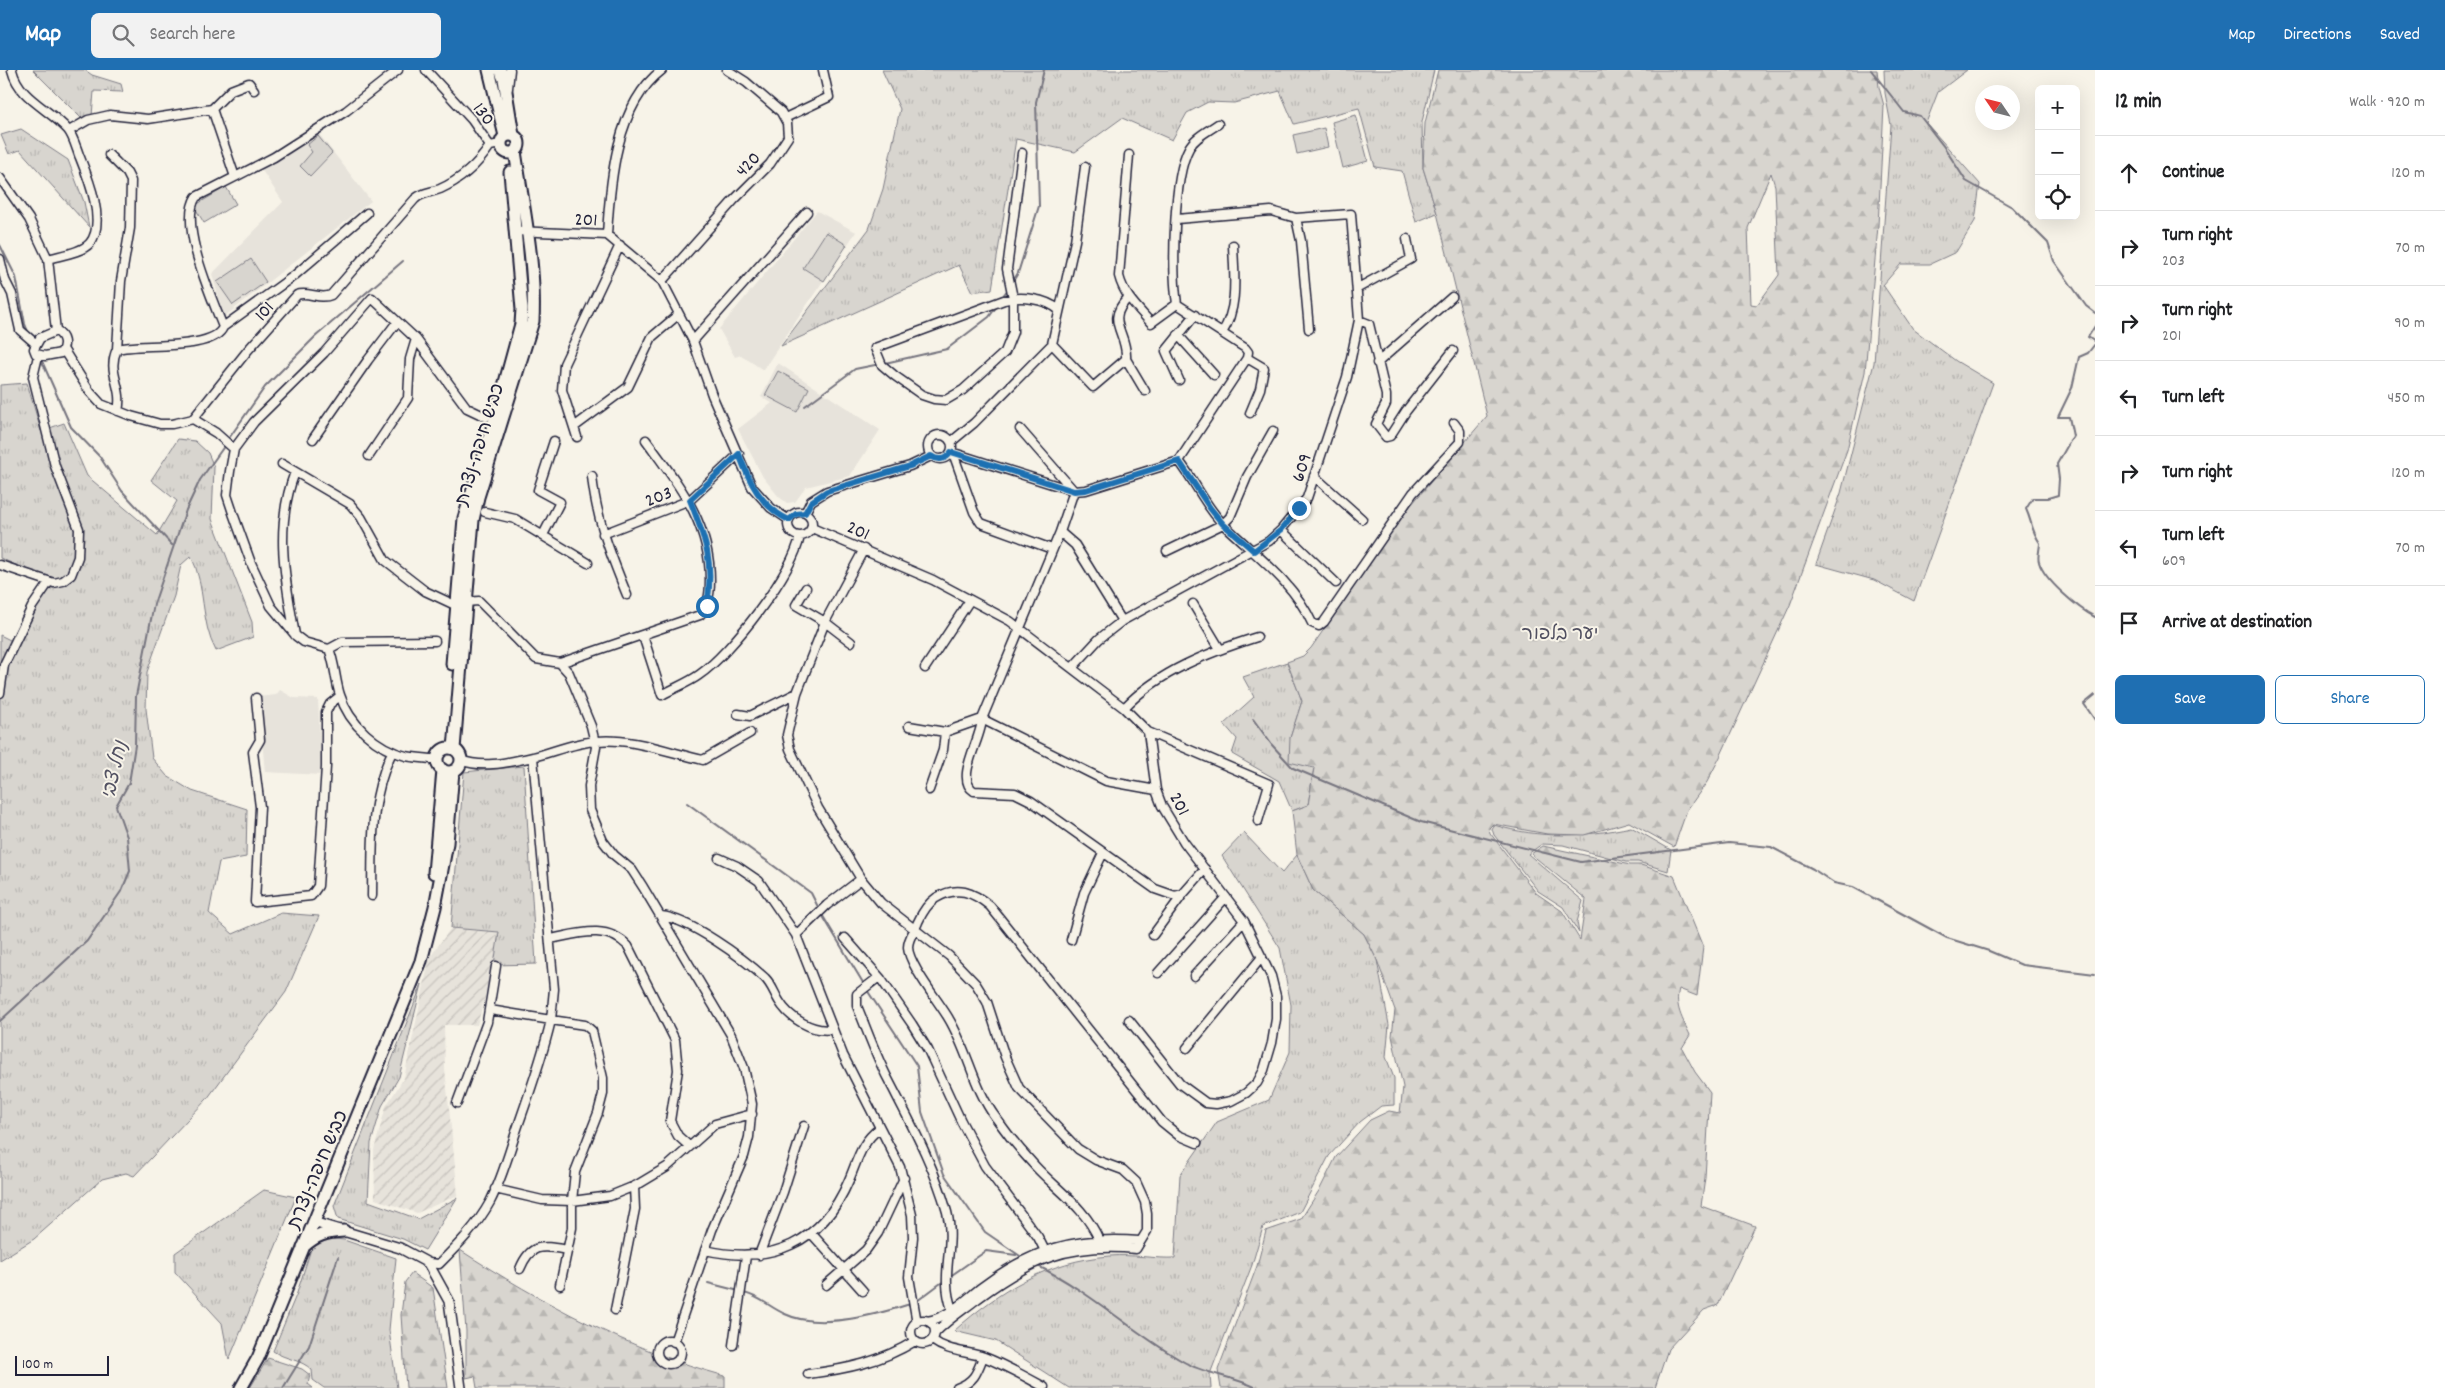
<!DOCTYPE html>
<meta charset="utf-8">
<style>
:root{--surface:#fff;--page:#f2f2f2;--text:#202124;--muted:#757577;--line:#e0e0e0;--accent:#1f6fb2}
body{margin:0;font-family:Dekko,"Playpen Sans Hebrew",sans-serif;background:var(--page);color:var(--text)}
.controls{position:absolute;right:15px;top:15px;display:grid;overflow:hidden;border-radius:8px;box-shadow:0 5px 20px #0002}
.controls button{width:45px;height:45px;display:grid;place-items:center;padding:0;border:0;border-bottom:1px solid var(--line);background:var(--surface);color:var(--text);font:25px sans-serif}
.compass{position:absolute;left:1975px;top:15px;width:45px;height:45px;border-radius:50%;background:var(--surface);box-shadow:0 5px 20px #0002;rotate:305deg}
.scale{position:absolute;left:15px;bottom:12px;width:94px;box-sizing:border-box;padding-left:5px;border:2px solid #22223b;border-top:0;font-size:14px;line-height:18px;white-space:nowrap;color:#22223b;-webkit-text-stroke:4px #f7f3e8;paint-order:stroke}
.stop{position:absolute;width:15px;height:15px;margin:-11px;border:4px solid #1f6fb2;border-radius:50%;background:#fff}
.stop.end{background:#1f6fb2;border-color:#fff;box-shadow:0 1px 5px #0008}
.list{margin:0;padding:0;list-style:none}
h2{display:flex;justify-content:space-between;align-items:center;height:65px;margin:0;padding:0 20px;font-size:21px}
h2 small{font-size:16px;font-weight:400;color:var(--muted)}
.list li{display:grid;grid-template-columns:32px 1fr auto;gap:15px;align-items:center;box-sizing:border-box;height:75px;padding:0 20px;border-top:1px solid var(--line)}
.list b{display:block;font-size:19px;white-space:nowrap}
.list p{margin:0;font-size:16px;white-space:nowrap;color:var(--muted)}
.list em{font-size:16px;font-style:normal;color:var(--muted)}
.actions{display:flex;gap:10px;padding:15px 20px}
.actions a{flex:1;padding:11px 0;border:1px solid var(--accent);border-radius:8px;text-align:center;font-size:18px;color:var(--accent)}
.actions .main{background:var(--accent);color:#fff}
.icon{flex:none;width:28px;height:28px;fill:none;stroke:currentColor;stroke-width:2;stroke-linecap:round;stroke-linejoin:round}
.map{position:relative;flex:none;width:2095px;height:1318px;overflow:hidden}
header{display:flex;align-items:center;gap:30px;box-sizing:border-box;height:70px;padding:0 25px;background:var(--accent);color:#fff}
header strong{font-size:24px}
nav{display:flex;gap:28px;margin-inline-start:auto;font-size:18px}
.search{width:350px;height:45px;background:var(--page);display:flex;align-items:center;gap:12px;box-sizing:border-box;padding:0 18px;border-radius:8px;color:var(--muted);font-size:19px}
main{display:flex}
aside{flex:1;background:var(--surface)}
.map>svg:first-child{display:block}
.built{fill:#e7e3db}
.industrial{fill:url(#industrial-furrows)}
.grass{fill:url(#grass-tufts);stroke:#7d7c85}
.forest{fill:url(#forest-firs);stroke:#7d7c85;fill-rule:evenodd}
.pitch{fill:#d8d5cf;stroke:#7d7c85}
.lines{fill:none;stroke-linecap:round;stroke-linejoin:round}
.stream{stroke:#76747f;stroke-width:2}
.minor-casing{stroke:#22223b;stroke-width:11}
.major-casing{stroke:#22223b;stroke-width:12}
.highway-casing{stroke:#22223b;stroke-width:15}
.minor{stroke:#f7f3e8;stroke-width:8}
.major{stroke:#f7f3e8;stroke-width:9}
.highway{stroke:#f7f3e8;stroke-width:11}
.route{stroke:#1f6fb2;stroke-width:6}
.labels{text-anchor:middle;stroke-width:4;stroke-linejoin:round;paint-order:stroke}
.street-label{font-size:19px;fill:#22223b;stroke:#f7f3e8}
.park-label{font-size:19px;fill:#504f60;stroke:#f7f3e8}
.water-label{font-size:20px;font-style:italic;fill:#535263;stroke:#f7f3e8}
</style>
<header>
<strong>Map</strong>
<div class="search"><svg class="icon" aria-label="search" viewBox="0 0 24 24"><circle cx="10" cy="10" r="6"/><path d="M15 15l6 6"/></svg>Search here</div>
<nav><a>Map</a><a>Directions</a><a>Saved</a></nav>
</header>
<main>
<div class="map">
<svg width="2095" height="1318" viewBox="0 0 2095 1318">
<defs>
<pattern id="industrial-furrows" width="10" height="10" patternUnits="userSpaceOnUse" patternTransform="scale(1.25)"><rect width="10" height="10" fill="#e7e3db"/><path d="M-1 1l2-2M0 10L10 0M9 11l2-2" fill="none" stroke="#c6c2bd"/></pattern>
<pattern id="grass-tufts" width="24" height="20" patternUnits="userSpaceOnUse" patternTransform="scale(1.25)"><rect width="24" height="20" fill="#d8d5cf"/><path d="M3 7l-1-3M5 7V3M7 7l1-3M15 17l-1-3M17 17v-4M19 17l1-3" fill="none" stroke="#b9b7b3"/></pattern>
<pattern id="forest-firs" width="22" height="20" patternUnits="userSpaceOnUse" patternTransform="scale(1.25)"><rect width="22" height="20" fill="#d8d5cf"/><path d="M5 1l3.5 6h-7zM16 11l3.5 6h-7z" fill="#b9b7b3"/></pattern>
</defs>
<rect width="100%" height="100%" fill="#f7f3e8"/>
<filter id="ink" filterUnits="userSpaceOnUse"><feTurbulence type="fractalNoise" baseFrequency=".02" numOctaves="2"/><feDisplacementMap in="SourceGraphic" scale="10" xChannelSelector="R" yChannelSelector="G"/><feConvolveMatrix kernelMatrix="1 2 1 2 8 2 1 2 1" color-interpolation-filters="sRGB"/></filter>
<g filter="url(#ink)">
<!-- built -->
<path class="built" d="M319,64L371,131L224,247L212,204L283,132L261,99Z
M817,141L856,162L763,300L741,285L735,287L719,259Z
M778,293L880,360L850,406L806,417L795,432L787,433L779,427L763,407L738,359L772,333L761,327Z
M280,620L294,628L318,629L322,705L265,702L258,627L276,625Z"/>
<!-- industrial -->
<path class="industrial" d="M451,858L500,862L494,895L477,955H444L445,999L458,1125L417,1143L375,1129L374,1080L386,1036L404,1008L430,887Z"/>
<!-- grass -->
<path class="grass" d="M33,0H85L92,5L121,14L123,22L94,21L92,46L81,48Z
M882,0H1434L1422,52L1423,98L1437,143L1416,152L1402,101L1375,97L1359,38L1294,54L1280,21L1234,33L1208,32L1187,43L1172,70L1122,48L1075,82L1016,69L992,219L972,222L959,195L781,276L869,159L883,119L900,39Z
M1884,0H1967L1938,22L1926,53L1980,114L1975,151L1956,182L1930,194H1901L1883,215L1913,259L1956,291L1993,313L1914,531L1874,510L1816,494L1841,423L1874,293L1891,55L1885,23Z
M21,59L68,90L84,132L89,157L20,80L9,84L1,65Z
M27,313L41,361L64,353L87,406L157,465L177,431L151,410L178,369L195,371L208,383L214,397L212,449L252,552L253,567L216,581C200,552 206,515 191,486L181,495L174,526L147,602L146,639L152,688L167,706L192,721L247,739L246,787L219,792L209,843L233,864L281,843L319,846L286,922L207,1029L134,1106L126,1103L102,1109L34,1169L0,1190V565L12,571L45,508L0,488V315Z
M1287,592L1302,631L1290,668L1314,697L1308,735L1292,741L1279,711L1232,684L1237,669L1224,654L1254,627L1243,607Z
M524,696L536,894L494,895L499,862L451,858L464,702Z
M1494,755C1540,769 1584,767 1631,757L1671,780L1668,801L1638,792H1626L1563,775L1542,774L1528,784L1583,831L1577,852L1579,863L1563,837L1538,821L1494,765L1492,759Z
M1244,763L1282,803L1297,785L1313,820L1364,864L1377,890L1389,955L1386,987L1394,1008V1035L1381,1036L1360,1052L1329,1086L1300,1142L1263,1157L1252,1195L1210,1304L1211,1318H1069L996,1271L954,1261C1000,1220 1047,1191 1110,1186C1132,1184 1154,1189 1175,1188L1180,1105L1217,1052L1269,1030L1290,982L1291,935L1280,878L1222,786Z
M422,914L399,1007L382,1036L371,1073L368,1131L418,1149L457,1128L425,1180L403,1169L338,1149L334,1136Z
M264,1120L296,1127L229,1290L222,1253L175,1202V1183Z
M327,1168L344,1170L396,1188L389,1260L397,1318H324L313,1310L312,1300C301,1289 286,1290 273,1281L297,1223L311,1179Z"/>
<!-- forest -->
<path class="forest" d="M1438,0H1877L1879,17L1884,36L1878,156L1865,302L1847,380L1790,535L1720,687L1707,712L1687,740L1674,777L1629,752L1584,765L1547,764L1493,754L1489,758L1490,763L1536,823L1562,841L1580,870L1586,829L1531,784L1543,776L1630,795H1641L1674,806L1703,877L1697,926L1679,919C1674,936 1683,950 1690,965L1682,978L1695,1002L1710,1022L1705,1108L1701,1136L1755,1156L1718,1235L1704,1240L1668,1279L1655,1318H1221L1218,1300L1257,1196L1266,1161L1301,1149L1320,1119L1336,1087L1370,1050L1389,1041L1400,1043L1403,1017L1392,966L1395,940L1377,890L1364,864L1313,820L1297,785L1292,741L1308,735L1314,698L1289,692L1290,668L1302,631L1287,592L1303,586L1311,578L1406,441L1487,346L1437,143L1423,98L1425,53ZM1771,103L1775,116L1779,205L1757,235L1751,234L1748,158Z
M460,1180C542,1233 630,1280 725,1306V1318H477L475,1306L466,1308V1261Z
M412,1203L433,1218L448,1318H406L401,1245L405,1212Z
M268,1288L302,1299L310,1305L308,1314L313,1318H250Z"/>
<!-- pitch -->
<path class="pitch" d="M1356,45L1368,91L1343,98L1332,52Z
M1324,58L1328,77L1297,84L1293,65Z
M318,66L332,83L310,106L300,96L312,82L307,75Z
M226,117L236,134L204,153L194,136Z
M826,162L847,175L824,211L803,198Z
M251,189L266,212L233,235L217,212Z
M778,301L809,318L797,342L765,325Z"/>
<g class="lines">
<!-- stream -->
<path class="stream" d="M1871,0L1904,42L1920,46L1944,77L1966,111L2012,137L2048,173L2054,191L2086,236L2095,243
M0,175L16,207L25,254L29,264
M1013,211L1018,203L1039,136L1036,32L1044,0
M1002,227L1008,219
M2095,256L2088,267L2095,272
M2095,274L2088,283L2079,287L2072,318L2058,347H2069L2073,366L2057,394L2059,409L2058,425L2048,428H2033L2026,439C2032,452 2031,460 2040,473C2040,478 2037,487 2039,492C2044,510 2079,539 2095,547
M41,289L71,357L100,387L122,421L172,475
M885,293L947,279L989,247L997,236
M805,336L855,299L880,294
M227,371L265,317L315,267L403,191
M2095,625L2084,634L2095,650
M1253,649L1272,675L1293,698L1421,752L1581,792L1729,773L1771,777L1813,799L1834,813L1853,817L1947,868L1989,881L2022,895L2095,904
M687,733L811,823L819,839
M821,843L865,916
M867,920L917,996L922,1042L944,1104L985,1162L1023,1188
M0,951L87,871L122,820L130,801L127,767L116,736L129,713L135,675L136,626L154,534L186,440L200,410L225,375
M1036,1195C1090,1221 1133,1263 1184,1292C1204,1304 1233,1306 1257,1318
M949,1207L986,1181L1016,1185
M708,1213L739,1221
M744,1223C761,1227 769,1237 785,1244C818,1260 876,1245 910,1234
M917,1231L945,1210
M283,1318L309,1276L338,1187"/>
<!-- minor casing -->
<g class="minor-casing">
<path id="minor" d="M12,0C19,29 50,39 68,60C73,66 76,77 79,85C87,105 107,152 90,173C81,183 61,185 48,189
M426,0L472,50L490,76
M508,18L510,0
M212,39L235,107
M785,48L829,27L823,0
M69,61L88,50L110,45L148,49L212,39L231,20L249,13L254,20
M490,76L501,74
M1022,83L1007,199L1013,228V262L1005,282L963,320L946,330L934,329L922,325L895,306L882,295L875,278L1004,230C1021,226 1045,228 1059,240
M109,85L127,103L131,111L130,158L121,211L117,279
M1129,85L1119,206C1124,226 1138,238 1151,253L1177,234
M0,108L29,149L48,189L56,261
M1177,149L1271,141L1296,148L1301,171L1309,259
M516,161L607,165L662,211L693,271L712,325L752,417L771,438L789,450
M607,165C610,111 616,35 662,0
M0,189L5,210L12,224L20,260L36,274
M662,211L734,130L770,94L788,67L787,53L781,42L746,12L727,0
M1358,218L1411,189L1407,169
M1359,250L1369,254L1386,325V334L1376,354L1386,367L1390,366L1406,341L1453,281
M223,257C212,228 178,154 196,127L274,87L346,41L398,0
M56,261C65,266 66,275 61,283L45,286L36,284L34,279L40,268Z
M1222,263C1239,237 1234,204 1233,175
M1178,265L1214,305
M693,271L807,142
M1052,274L1093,317L1126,289C1128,262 1104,252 1128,228
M63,279L90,322L101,334L131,346L160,354H172L193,349L248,280L297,225C308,221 320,230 331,225L415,129C423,122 430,123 440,119C460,110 478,94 490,76
M1247,288L1264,298L1260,319L1250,343
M1126,289L1145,321
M1377,293L1452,227
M1179,310L1166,281L1195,245
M118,341C124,316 106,303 117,279C140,273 214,281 223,257L295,205L367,143
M193,349L216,363L234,379
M574,357L628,317L652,267L679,244
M1020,359L1074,421L1060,462L1075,475L1122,551
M928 377a12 12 0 1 1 24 0a12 12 0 1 1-24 0Z
M577,367L562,320L564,294L620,175
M313,369L368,290L397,252
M951,372L974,353L1052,274L1075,171L1085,97
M951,382L1074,421L1086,420L1179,391L1247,288L1248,282L1245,278L1177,234C1172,200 1173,107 1189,78C1195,67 1208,61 1218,54
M953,383L974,442L981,453L1052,479
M369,386L408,328L410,289L416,269
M1179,391C1195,411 1205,436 1223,454C1255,485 1293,511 1312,553L1319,556L1324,552L1413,423L1460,372V361L1454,353
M282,394L350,434L361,447L385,490L425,521L457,536
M295,402C274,457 285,509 295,565
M592,406C596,448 611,486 627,525
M1314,406L1362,449
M485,442L515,449L588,493
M788 454a12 12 0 1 1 24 0a12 12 0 1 1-24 0Z
M805,443L811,431L827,421L910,396L931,386
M812,458L933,510L1010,551L1124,638L1148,662L1156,720L1162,736L1184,772L1244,851L1271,906L1276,926V949L1272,973L1264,1000L1257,1013L1246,1023L1231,1031L1216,1034L1206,1033L1180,1014L1129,950
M1281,460L1336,513
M603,464L690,430L739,384
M543,465L560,432L538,420L554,371
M864,479L825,552L797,623L787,665L790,679L818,738L861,809L881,833L949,886L976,914L987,932L1005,987L1019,1018L1078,1079L1096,1090L1123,1100L1136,1112L1145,1132L1147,1144V1161L1136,1179C1068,1173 1031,1189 977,1229C963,1240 947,1250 935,1263
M1167,481L1223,454L1230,447L1247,407L1273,361
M0,495L54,513L63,511L71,505L78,487L79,459L55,396L33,307L38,286
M806,518L796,535L825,552L851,572
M465,532L479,531L536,589L560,593L569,603L591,656L596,677L589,716L590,740L603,771L614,785L632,800L643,817L731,965L744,998L752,1034L749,1067L744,1086L712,1160L674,1272
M1193,534L1220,579
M643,566L662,625C674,618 688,613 699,605C731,583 793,503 800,466
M329,579L342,572L435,571
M560,593L700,545C709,537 710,522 710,510C710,452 678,414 646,370
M1073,597L1099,569L1122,551L1269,471L1281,460L1307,428L1347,307L1359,250L1351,144L1296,148
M925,598L970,530
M0,623L4,595L32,537L49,512
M256,628L260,670L253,682L260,737L255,832L311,826L318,816L326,697V642L330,634L340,626
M1124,638C1159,601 1210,582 1257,567
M738,644L750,646L797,623
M982,649C982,668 954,709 974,721L1015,723L1031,731L1155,819L1175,826L1183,824
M982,649L1106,711L1156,720
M909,656L945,662L982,649L1060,462
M1148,662L1269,714L1258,751
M533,687C553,682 576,672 597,671C633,668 668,682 703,690L750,663
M437,690C427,688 416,688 406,686C377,679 349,654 340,625C335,610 335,593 329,579L304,572L296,566L271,536L251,493L234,446L227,425L230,401L234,379L254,352L324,283L372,228L416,269L467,338L486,347
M460,690C484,699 509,692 533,687L554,919L551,950L585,955L592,961L603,1008V1024L598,1043L575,1102L572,1131L610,1126L637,1115L667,1097L715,1054L752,1044
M929,720L943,680L945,662
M719,788L737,796L759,811L796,865L843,985L900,1097L912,1145L913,1167L909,1207L917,1253
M372,826C373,773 369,730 392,682
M661,846C690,849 743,888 765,908C772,915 774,923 779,931C789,948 813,963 833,959
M796,865L827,835L861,809
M1153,865L1183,824L1205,799
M845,868L881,909L912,954L928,980L961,1051L985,1096L1038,1167L1045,1181
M550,869C577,864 606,853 628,876L675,970L678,1000L670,1051L678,1066L689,1076
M1071,870L1084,823L1103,783
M1158,903L1226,827
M1194,906L1244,851
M879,907L857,924V936C867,960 876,986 888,1009C910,1052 934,1095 947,1142C956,1176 939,1205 952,1239
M1187,978L1262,887
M457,1033L487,952L496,896
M495,1119L542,1130L572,1131V1158L560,1215
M811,1163L863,1221
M1099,1170C1086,1138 1057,1120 1035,1096C1021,1081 1008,1065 996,1048C974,1019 968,981 949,949C940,933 908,894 908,877C908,868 915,860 918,852C922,843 927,834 936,828C957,815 973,822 990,836L1162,1052L1178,1065L1197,1073
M705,1180C771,1195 822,1174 849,1110C858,1089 861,1072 880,1058
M759,1185L783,1122L804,1056
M428,1193L439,1194C458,1175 477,1156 490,1132C503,1107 510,1079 519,1053C531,1019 543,985 551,950L490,940
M520,1199C531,1172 543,1176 568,1180
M826,1215L866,1180L878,1163L904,1108
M615,1240L635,1139L634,1116
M911 1262a12 12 0 1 1 24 0a12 12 0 1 1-24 0Z
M927,1251C948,1248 966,1229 982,1217C1032,1179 1076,1166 1139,1171
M932,1270C948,1282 966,1281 984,1287C1005,1295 1024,1306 1044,1317
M657 1282a12 12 0 1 1 24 0a12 12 0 1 1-24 0Z
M733,1275L746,1186
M808,1304C847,1299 881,1292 915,1271
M957,1318C974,1312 977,1303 983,1287"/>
</g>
<!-- major casing -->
<g class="major-casing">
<path id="major" d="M313,1152L400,1178L428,1193L449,1231L461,1318"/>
</g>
<!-- highway casing -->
<g class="highway-casing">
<path id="highway" d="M489,0L505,66
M500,0L504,9L513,65
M501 74a9 9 0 1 1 18 0a9 9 0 1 1-18 0Z
M452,594L464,448L495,349L521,254L522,239L510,102
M437 690a12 12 0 1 1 24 0a12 12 0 1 1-24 0Z
M454,679L473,450L478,427L533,251C536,196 523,135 515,81
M434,803L443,700
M303,1177C316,1165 326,1162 344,1161
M241,1318L258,1288L421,891L435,837L447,773L453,701"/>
</g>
<!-- minor -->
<use href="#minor" class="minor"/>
<!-- major -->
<use href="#major" class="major"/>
<!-- highway -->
<use href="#highway" class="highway"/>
</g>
</g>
<g class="lines" filter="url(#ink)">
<!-- route -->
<path class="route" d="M707,536C714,491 706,471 690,430L739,384C749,411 761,437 789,450L796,444L805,443L811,432L827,421L910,396L931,386C938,391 946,390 951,382L1074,421L1086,420L1179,391L1210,438L1223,454L1254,481L1281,460L1299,438"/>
</g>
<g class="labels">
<!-- street labels -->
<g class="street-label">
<text transform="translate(485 43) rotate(52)" y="7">130</text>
<text transform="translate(747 93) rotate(-46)" y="7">420</text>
<text transform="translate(586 148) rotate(3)" y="7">201</text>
<text transform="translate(263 240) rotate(-49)" y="7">101</text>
<text transform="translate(478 374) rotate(-73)" y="7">כביש חיפה-נצרת</text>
<text transform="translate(1300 397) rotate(-72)" y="7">609</text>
<text transform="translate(658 425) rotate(-21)" y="7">203</text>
<text transform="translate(859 459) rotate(24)" y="7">201</text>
<text transform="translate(1181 733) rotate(62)" y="7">201</text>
<text transform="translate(316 1099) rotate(-67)" y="7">כביש חיפה-נצרת</text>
</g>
<!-- park labels -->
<g class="park-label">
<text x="1560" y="569">יער בלפור</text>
</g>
<!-- water labels -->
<g class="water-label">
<text transform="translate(113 700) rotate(-77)" y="7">נחל צבי</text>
</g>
</g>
</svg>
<div class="controls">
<button>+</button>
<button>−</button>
<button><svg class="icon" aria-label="locate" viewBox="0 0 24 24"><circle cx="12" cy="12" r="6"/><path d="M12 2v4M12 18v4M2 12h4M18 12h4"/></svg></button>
</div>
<svg class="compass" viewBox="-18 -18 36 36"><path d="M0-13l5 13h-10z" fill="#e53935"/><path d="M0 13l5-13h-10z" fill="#757577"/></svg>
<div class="scale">100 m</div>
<div class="stop" style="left:707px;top:536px"></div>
<div class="stop end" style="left:1299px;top:438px"></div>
</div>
<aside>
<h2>12 min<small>Walk · 920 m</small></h2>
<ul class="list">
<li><svg class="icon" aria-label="ahead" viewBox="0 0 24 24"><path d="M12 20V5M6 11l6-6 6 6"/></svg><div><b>Continue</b></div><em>120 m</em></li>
<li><svg class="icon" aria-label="right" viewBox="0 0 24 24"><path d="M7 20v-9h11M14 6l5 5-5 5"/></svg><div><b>Turn right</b><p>203</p></div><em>70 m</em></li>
<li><svg class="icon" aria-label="right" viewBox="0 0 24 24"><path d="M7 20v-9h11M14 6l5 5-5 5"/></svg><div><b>Turn right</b><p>201</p></div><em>90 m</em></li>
<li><svg class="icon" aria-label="left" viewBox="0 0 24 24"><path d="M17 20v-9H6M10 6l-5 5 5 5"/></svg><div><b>Turn left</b></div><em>450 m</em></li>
<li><svg class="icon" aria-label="right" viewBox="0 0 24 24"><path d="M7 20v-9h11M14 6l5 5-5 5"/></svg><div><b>Turn right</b></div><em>120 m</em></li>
<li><svg class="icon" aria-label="left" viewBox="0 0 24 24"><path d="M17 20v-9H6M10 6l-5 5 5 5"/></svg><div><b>Turn left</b><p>609</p></div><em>70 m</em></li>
<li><svg class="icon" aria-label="arrive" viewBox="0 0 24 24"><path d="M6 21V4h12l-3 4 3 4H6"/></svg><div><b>Arrive at destination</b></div></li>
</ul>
<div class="actions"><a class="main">Save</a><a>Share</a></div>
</aside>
</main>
